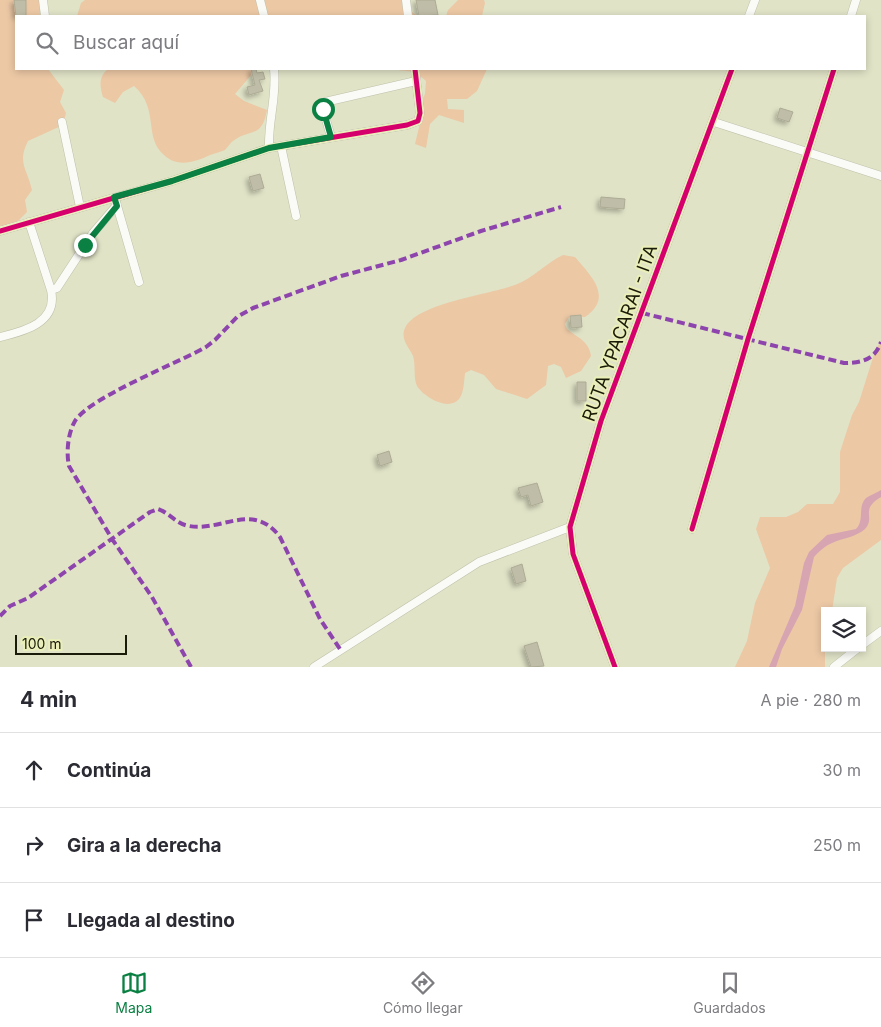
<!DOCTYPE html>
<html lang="es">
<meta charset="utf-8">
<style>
:root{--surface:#fff;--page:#f7f7f7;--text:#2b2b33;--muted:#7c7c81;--line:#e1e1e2;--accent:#0b8043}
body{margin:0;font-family:Inter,sans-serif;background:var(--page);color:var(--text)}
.controls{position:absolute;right:15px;bottom:15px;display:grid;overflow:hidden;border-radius:0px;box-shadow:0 2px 8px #0003}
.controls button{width:45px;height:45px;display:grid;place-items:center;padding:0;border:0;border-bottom:1px solid var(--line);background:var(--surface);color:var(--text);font:25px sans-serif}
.scale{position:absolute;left:15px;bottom:12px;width:112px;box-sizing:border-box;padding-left:5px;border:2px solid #1a1b08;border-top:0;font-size:14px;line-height:18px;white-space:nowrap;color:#1a1b08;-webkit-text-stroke:4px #eaefba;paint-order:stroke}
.stop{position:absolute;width:15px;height:15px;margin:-11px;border:4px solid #0b8043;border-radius:50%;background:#fff}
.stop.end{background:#0b8043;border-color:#fff;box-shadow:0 1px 5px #0008}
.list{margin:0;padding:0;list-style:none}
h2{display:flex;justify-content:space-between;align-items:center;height:65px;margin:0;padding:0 20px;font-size:21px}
h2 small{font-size:16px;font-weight:400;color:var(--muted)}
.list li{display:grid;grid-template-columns:32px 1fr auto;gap:15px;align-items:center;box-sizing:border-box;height:75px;padding:0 20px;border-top:1px solid var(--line)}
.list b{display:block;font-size:19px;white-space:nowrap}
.list em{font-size:16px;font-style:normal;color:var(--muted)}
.icon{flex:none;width:28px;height:28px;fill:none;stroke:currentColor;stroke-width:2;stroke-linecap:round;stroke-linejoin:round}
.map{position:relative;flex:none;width:881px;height:667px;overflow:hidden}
.search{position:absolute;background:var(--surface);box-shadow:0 2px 8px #0003;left:15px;right:15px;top:15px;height:55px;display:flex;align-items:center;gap:12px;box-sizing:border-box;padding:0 18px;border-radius:0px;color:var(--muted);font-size:19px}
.sheet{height:290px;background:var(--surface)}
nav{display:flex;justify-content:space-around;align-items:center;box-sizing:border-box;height:70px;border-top:1px solid var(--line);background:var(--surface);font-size:14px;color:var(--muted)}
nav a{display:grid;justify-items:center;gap:2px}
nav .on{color:var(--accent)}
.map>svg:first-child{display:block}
.green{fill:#ecc8a5}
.water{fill:#d7a4b2}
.building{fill:#bfbda7;stroke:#adab94;filter:url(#shadow)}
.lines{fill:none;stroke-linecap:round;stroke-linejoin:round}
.minor-casing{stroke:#bfc1aa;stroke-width:9}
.minor{stroke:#fafbf6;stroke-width:8}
.quiet{stroke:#8e44ad;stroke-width:4;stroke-dasharray:8 4;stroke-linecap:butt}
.cycleway-casing{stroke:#eaefba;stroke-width:8}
.cycleway{stroke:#d6006c;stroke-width:5}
.route{stroke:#0b8043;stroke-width:6}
.labels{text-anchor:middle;stroke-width:4;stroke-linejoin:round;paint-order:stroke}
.street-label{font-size:18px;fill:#1a1b08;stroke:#eaefba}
</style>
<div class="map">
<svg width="881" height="667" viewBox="0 0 881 667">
<defs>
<filter id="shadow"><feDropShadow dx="-3" dy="3" stdDeviation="2.5" flood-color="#0004"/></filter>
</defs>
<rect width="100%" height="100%" fill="#e0e3c6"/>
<!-- green -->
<path class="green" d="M0,0H41L42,16H16V69H48L64,90L60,102L66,113L63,125L28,141C17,163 27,168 32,190L25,200L27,212L18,221L0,229Z
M85,0H409L410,10L417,16H77L81,3Z
M458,0H484L485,3L482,16H446L448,10Z
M108,69H253L252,74L235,94L244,101L267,110C262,139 250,128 233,141C230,143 228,147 225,150C221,152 215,153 210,155C195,162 178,168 164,155C143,137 160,109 134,86L123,92L115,103L103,97C100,87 98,77 108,69Z
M390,69H487L477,91L467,99H447L448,109L464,110V123L439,115L430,124L426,148L415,144L421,119L419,106L425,94L426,81C410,67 408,73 390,69Z
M563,255L575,257C591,276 614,297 585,317L570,316L565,324L567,329C578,338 589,341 591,356L581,371L566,378L561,367L554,364L548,366L546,385L527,399L496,389L484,375L471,370L465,373C464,381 464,393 459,399C448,412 423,396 417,386C413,377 416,365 413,356C409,347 400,339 405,328C417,303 487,295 515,285C532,279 546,263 563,255Z
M881,342V540L843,568L837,578L832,611H825V667H735L747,641L755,603L770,568L756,529L760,517H786L798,512L807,504H833L840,492V452L852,415L859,402L876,348Z"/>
<!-- water -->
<path class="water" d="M881,490V497C859,510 876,517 865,529C856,537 843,538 832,543C825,546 819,551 814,557L802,610L782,649L776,667H769L795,606L804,563L809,552L827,535L856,529C865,520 857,507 866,498C870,495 877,493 881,490Z"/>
<!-- building -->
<path class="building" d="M14,0H26V16H16Z
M416,0H435L438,15L419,16Z
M251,69H256L257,73L263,72L265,79L259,80L263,91L249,95L247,87L255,85Z
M780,108L793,112L789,122L777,118Z
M260,174L264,188L253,191L249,177Z
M601,197L625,199L624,209L600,207Z
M581,315L582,327L571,328L570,316Z
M577,382H586V401H577Z
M389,451L392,462L380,466L377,455Z
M537,483L543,502L531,506L528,495L521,497L518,488Z
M522,564L526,581L516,584L511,568Z
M537,642L544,666L531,667L524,646Z"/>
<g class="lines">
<!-- minor casing -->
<g class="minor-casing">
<path id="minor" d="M43,0L45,16
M260,0L264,16
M406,0L408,16
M749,16L755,0
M851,16L856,0
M62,122L80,207
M714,122L881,176
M331,137L323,109L325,102L416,81
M281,146L296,216
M269,148C268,120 277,97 274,69
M116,202L139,282
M0,231L172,181L269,148L407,125L418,121L420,113L415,69
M51,290L57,288L93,233L117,205
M0,337C26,331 58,322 51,290L29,222
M692,529L748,339L834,69
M862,645L881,631
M314,667L479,562L570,527
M615,667L573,554L570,527L601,421L732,69
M834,667L858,648"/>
</g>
<!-- minor -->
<use href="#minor" class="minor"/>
<!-- quiet -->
<path class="quiet" d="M642,313L844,363C861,363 875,360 881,342
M0,616L10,606L28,598L150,512L158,509C170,513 176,524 189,526C222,532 253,501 280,537L320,619L340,649
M191,667L152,597L112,539L69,466C66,452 68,433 75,421C90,397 178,363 206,347L215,340L237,317L253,308L341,276L401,260L481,231L561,207"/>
<!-- cycleway casing -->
<g class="cycleway-casing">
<path id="cycleway" d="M0,231L172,181L269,148L407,125L418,121L420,113L415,69
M692,529L748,339L834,69
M615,667L573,554L570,527L601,421L732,69"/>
</g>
<!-- cycleway -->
<use href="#cycleway" class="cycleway"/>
</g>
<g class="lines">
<!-- route -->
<path class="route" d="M85,245L117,206L114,197L172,181L269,148L331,137L323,109"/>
</g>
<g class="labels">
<!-- street labels -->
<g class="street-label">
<text transform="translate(620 333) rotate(-70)" y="6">RUTA YPACARAI - ITA</text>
</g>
</g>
</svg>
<div class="controls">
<button><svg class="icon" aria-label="layers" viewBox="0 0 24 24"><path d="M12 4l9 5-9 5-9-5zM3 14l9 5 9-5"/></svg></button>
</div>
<div class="scale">100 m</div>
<div class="stop" style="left:323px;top:109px"></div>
<div class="stop end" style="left:85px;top:245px"></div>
<div class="search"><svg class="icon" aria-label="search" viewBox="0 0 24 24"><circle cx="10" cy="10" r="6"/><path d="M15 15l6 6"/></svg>Buscar aquí</div>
</div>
<section class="sheet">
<h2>4 min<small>A pie · 280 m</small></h2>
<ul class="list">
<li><svg class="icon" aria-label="ahead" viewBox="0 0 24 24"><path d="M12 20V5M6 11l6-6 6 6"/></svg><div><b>Continúa</b></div><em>30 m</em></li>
<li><svg class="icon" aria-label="right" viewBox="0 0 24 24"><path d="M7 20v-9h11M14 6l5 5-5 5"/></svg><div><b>Gira a la derecha</b></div><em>250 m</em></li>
<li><svg class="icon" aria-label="arrive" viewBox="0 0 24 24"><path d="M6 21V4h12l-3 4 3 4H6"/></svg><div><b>Llegada al destino</b></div></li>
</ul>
</section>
<nav>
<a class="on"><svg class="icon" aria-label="map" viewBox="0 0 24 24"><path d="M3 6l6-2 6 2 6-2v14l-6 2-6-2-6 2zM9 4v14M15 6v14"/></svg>Mapa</a>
<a><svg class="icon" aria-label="directions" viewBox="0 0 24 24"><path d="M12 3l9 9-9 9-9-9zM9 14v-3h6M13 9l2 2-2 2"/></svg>Cómo llegar</a>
<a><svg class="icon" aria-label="saved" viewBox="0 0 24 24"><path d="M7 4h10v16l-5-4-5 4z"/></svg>Guardados</a>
</nav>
